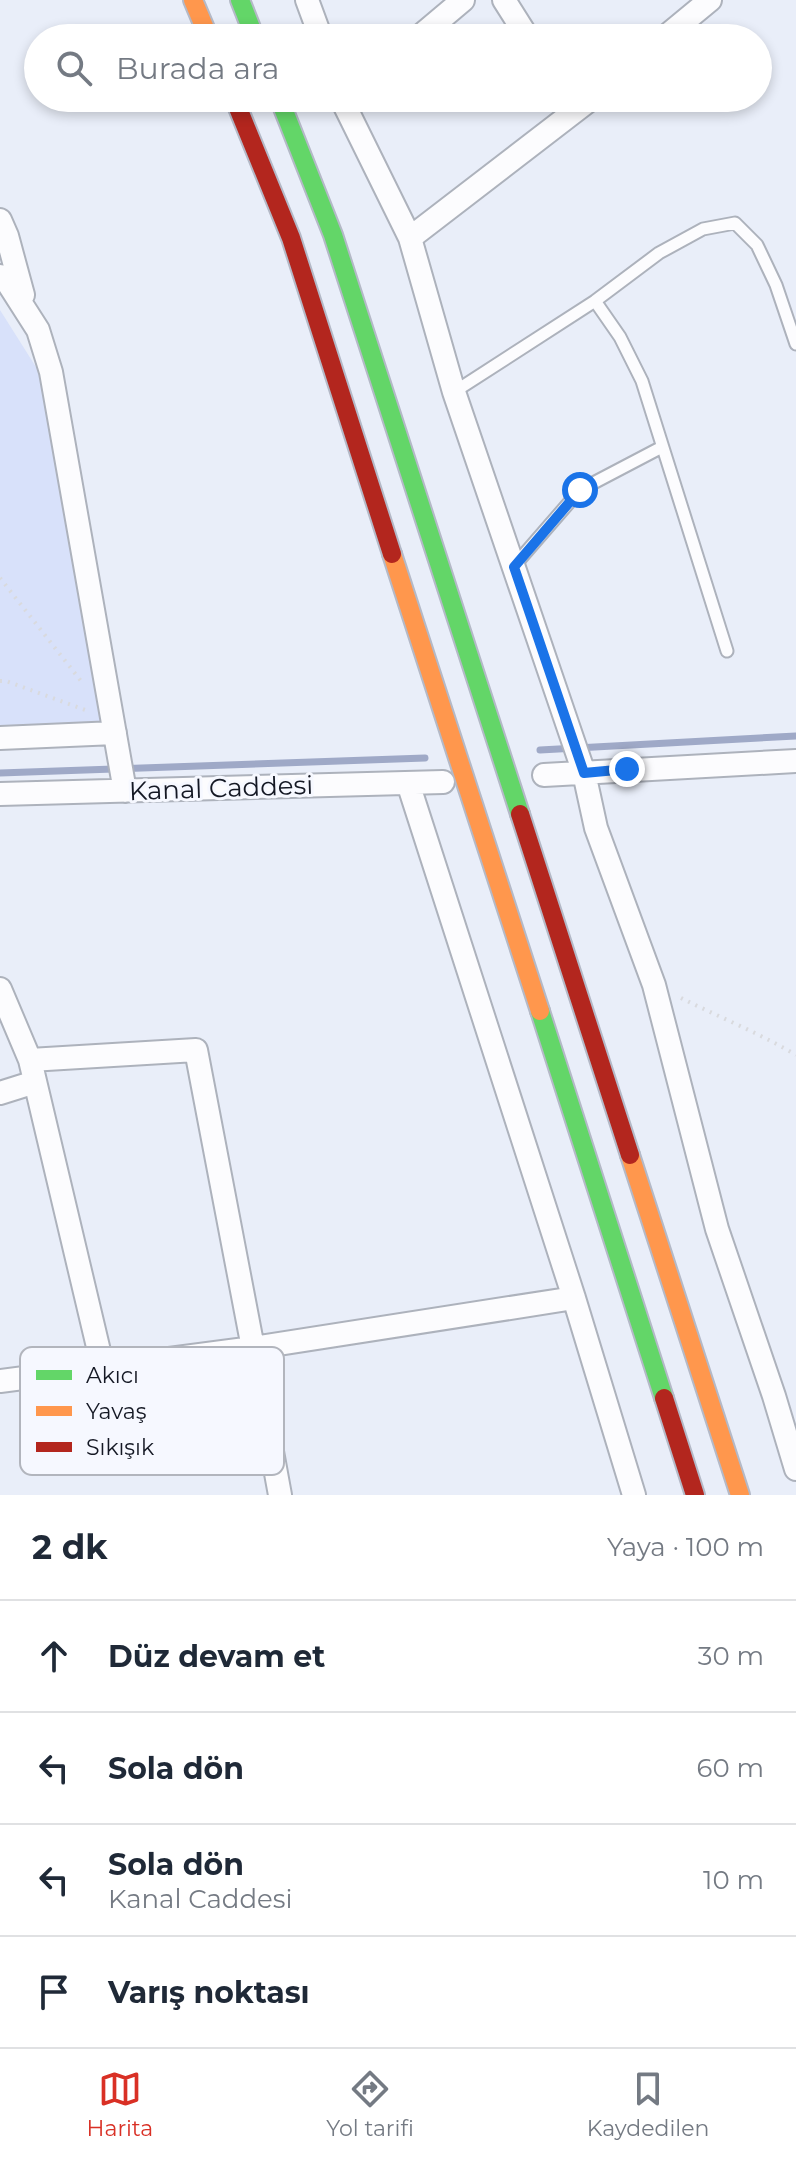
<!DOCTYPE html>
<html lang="tr">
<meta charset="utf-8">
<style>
:root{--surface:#fff;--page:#f2f2f3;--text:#1f2937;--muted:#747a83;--line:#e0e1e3;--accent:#d93025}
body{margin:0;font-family:Montserrat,sans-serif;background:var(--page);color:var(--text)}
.stop{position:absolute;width:24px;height:24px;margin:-18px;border:6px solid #1a73e8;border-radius:50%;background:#fff}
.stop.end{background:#1a73e8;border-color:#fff;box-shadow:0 2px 8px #0008}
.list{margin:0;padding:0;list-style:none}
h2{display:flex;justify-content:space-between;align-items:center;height:104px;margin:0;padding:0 32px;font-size:34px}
h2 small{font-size:26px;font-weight:400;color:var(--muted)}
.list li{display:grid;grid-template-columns:52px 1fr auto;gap:24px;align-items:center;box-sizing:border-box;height:112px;padding:0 32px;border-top:2px solid var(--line)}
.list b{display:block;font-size:30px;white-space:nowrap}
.list p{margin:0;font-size:26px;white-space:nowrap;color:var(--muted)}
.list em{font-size:26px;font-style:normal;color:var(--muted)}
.icon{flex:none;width:44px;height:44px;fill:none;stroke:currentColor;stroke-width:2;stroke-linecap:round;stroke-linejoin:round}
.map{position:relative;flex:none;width:796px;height:1495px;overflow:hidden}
.search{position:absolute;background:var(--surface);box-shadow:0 4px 12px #0003;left:24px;right:24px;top:24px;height:88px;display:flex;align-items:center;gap:20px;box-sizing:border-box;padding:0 28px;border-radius:44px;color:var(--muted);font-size:30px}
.sheet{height:552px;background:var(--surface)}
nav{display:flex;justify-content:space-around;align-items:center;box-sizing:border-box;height:112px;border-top:2px solid var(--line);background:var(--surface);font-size:22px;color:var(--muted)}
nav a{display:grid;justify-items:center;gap:4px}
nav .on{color:var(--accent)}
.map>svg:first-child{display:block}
.green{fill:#d8e1fa}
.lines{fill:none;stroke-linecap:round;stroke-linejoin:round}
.stream{stroke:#9fa9c7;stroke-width:7}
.lane-casing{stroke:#adb2bc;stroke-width:15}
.street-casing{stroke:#adb2bc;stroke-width:26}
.fast-casing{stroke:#b4b9c7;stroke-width:22}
.slow-casing{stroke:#b4b9c7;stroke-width:22}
.jam-casing{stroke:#b4b9c7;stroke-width:22}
.path{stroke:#d9dade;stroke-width:4;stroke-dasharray:2 6;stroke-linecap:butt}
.lane{stroke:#fcfcfe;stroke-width:11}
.street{stroke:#fcfcfe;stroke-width:22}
.fast{stroke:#63d668;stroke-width:18}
.slow{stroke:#ff974d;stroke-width:18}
.jam{stroke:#b3261e;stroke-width:18}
.route{stroke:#1a73e8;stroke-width:10}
.labels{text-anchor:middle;stroke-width:6;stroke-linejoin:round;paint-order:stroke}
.street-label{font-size:26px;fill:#141824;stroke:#f6f8ff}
.key{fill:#f6f8ff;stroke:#b2b5bd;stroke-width:2}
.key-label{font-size:22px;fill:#141824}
</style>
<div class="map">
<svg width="796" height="1495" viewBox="0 0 796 1495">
<rect width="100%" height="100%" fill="#e9eef9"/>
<!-- green -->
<path class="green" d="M0,310L53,394L115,733L0,735Z"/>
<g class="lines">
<!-- stream -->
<path class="stream" d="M540,750L796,736
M0,773L425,758"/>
<!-- lane casing -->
<g class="lane-casing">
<path id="lane" d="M595,301L620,337L642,381L727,651
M454,392L595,301L659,253L703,229L735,223L757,245L776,285L796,344
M514,566L580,490L662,447"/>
</g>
<!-- street casing -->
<g class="street-casing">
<path id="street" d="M307,0L321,38
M504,0L528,38
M418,38L463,0
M664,38L710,0
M341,98L410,238L454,392L584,773L596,828L654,985L717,1229L774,1396L796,1469
M0,220L7,236L23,295
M410,238L592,98
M0,276L6,280L38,330L51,372L125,791
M0,738L115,733
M544,775L796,761
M408,783L574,1298L634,1495
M0,794L443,782
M0,989L30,1060L196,1050L253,1348L0,1381
M30,1060L103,1368
M0,1093L35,1082
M280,1495L253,1348L574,1298"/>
</g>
<!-- fast casing -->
<g class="fast-casing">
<path id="fast" d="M240,0L255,38
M279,98L333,235L520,814
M540,1011L664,1398"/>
</g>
<!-- slow casing -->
<g class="slow-casing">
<path id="slow" d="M193,0L209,38
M392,554L540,1011
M630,1155L740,1495"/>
</g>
<!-- jam casing -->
<g class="jam-casing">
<path id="jam" d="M234,98L291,238L392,554
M520,814L630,1155
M664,1398L695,1495"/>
</g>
<!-- path -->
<path class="path" d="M0,578L81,681
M0,681H6L88,711
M681,998C719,1017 759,1033 796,1055"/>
<!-- lane -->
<use href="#lane" class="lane"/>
<!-- street -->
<use href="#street" class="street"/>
<!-- fast -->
<use href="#fast" class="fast"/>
<!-- slow -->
<use href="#slow" class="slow"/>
<!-- jam -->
<use href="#jam" class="jam"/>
</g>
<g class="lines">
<!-- route -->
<path class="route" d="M580,490L514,567L584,773L627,769"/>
</g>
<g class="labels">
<!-- street labels -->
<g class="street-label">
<text transform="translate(221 788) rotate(-2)" y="9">Kanal Caddesi</text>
</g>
</g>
<!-- legend -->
<rect x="20" y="1347" width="264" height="128" rx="12" class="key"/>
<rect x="36" y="1370" width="36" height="10" fill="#63d668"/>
<rect x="36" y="1406" width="36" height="10" fill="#ff974d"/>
<rect x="36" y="1442" width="36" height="10" fill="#b3261e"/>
<g class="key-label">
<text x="86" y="1383">Akıcı</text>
<text x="86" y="1419">Yavaş</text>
<text x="86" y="1455">Sıkışık</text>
</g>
</svg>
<div class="stop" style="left:580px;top:490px"></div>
<div class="stop end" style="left:627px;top:769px"></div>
<div class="search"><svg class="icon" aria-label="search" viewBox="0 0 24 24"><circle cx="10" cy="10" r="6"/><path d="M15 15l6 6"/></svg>Burada ara</div>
</div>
<section class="sheet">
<h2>2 dk<small>Yaya · 100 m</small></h2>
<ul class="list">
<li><svg class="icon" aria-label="ahead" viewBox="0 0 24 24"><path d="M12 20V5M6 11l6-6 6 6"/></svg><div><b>Düz devam et</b></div><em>30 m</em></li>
<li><svg class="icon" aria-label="left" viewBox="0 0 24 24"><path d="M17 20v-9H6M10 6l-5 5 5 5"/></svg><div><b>Sola dön</b></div><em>60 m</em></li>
<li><svg class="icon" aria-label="left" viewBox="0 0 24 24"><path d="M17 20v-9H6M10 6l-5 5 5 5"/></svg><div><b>Sola dön</b><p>Kanal Caddesi</p></div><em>10 m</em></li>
<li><svg class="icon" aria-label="arrive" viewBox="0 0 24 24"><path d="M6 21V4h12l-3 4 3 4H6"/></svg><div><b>Varış noktası</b></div></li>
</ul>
</section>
<nav>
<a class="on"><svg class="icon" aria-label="map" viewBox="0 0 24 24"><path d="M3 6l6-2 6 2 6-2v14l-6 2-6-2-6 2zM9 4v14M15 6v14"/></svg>Harita</a>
<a><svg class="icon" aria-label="directions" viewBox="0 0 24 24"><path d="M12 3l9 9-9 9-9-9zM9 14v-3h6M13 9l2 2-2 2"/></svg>Yol tarifi</a>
<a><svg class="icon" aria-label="saved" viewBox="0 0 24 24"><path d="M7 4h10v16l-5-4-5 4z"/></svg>Kaydedilen</a>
</nav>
